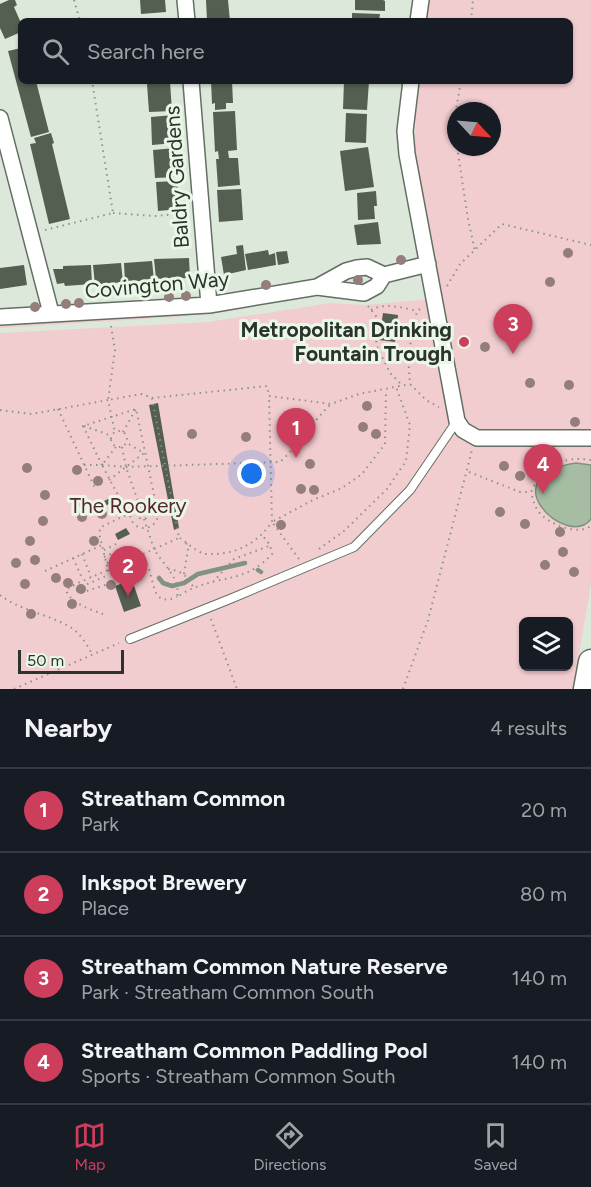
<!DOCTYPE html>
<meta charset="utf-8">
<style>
:root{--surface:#171b24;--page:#20242c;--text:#f1f3f6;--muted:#9ea1a6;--line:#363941;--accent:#cd3e5d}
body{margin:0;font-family:Figtree,sans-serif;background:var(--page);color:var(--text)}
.controls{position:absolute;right:18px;bottom:18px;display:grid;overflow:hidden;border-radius:9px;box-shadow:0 2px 4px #0004}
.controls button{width:54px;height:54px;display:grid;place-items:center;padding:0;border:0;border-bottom:2px solid var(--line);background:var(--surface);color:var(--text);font:30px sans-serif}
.compass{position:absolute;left:447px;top:102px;width:54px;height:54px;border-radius:50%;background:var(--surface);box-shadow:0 2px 4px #0004;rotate:116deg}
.scale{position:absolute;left:18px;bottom:15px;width:106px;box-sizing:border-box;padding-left:6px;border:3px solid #2c322c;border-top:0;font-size:16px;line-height:21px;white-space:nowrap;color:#2c322c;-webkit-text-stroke:4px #e9f7e7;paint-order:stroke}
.you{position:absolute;left:252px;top:474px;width:21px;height:21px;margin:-15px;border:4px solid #fff;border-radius:50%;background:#1a73e8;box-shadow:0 0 0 9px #1a73e833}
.badge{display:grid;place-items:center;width:39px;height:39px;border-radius:50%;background:var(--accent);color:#fff;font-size:20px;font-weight:700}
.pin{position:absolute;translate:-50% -50px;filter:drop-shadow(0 2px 3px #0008)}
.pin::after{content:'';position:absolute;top:32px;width:21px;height:18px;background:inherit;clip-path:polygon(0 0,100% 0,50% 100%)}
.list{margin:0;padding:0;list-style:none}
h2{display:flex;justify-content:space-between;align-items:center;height:78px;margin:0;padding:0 24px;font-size:26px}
h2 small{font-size:20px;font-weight:400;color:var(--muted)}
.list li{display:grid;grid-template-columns:39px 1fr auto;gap:18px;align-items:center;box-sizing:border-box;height:84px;padding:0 24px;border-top:2px solid var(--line)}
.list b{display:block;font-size:22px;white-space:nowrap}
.list p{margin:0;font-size:20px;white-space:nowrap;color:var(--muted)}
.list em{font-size:20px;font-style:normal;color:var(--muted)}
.icon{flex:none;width:33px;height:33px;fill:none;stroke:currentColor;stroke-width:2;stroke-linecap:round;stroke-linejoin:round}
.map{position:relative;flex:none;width:591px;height:689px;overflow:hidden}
.search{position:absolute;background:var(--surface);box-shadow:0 2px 4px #0004;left:18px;right:18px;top:18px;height:66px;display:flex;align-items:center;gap:15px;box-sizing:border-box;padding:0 21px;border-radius:9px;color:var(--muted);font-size:22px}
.sheet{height:414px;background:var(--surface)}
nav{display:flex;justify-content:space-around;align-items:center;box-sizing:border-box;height:84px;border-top:2px solid var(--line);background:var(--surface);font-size:16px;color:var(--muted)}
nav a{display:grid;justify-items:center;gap:3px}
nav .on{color:var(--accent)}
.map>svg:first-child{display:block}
.green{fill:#f2cdd0;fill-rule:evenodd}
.water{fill:#a6bda3;stroke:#81937f;stroke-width:1.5}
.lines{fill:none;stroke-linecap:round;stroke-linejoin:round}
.stream{stroke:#81937f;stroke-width:4.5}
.building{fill:#545f52}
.service-casing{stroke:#636f62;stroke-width:10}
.minor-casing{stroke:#636f62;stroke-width:18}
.primary-casing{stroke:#636f62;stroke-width:27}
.path{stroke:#8a9489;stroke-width:2;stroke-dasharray:1.5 4.5;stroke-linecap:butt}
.service{stroke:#fff;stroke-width:8}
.minor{stroke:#fff;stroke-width:15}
.primary{stroke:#fff;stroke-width:24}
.tree{fill:#937e7b}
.poi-dot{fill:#cd3e5d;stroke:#e9f7e7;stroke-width:2}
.labels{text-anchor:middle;stroke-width:6;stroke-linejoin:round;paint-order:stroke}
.street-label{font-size:21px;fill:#2c322c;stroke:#e9f7e7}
.poi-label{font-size:21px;font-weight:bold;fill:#2c322c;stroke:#e9f7e7;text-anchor:end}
.park-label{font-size:21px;fill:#58262e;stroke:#e9f7e7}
</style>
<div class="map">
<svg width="591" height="689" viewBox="0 0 591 689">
<rect width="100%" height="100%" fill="#dce9da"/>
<!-- green -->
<path class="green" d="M429,0H591V584L573,689H0V333L208,322L331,303L365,305L439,298L414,151L418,81H570V21H426ZM456,111H492V147H456ZM524,622H568V666H524Z
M289,298L291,299L224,312L176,317L0,328V326L223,310Z"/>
<!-- water -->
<path class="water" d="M576,463L591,465V519C568,550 488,476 576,463Z"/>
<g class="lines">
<!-- stream -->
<path class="stream" d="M258,570L261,572
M159,578L163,583L172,586L184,583L198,574L245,563"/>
</g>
<!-- building -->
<path class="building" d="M9,0H15L17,5L14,7L21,23V32L5,39L0,28V4Z
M140,0H165L166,12L141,14Z
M206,0H228L230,21H207Z
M355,0H383L385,1V11L355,10Z
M352,13L380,14L379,21H352Z
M21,48V81H36L49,132L31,137L8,51Z
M211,81H232L233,103H226V109L215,110V103L212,104Z
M344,81H369L367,110L343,109Z
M170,82L172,111L149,112L147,84Z
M235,111L237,150L228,151L229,158H238L240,185L218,187L216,159H219L218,151L215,152L213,112Z
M346,113L367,114L366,143L345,142Z
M173,115L175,143L152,145L151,117Z
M51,133L54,143L52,144L70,219L49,224L30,144L36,143L34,138Z
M368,147L374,187L345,191L340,151Z
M175,148L177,177L155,178L153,150Z
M177,181L179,209L158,211L156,182Z
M241,189L243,220L219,222L217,190Z
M376,191L377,206H374L375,219L358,220L357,193Z
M378,222L381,244L357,245L354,225Z
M243,245L246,270L224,275L221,257L237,254L236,246Z
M268,250L269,255L275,253L276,265L248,270L245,254Z
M287,251L289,263L278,265L276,252Z
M189,258L190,278L156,279L154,259Z
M152,261L154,280L125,282L124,263Z
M121,263L123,282L95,285L93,265Z
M24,265L27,285L0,289V268Z
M91,265L92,284L65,286L64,283L57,284L53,269H63V266Z
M383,313L398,315L395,342L379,340L381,330L375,329L377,320H382Z
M158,403L179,528L174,530L149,405Z
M112,497L119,511L113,514L109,504L96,510L94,506Z
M126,528L130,534L118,540L115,534Z
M132,580L141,606L124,612L115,586Z"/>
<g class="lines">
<!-- service casing -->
<g class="service-casing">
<path id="service" d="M130,639L230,599L354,547L410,490L457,421"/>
</g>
<!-- minor casing -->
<g class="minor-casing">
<path id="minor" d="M185,0L187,21
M418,21L421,0
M191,81L209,305
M411,81L405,131L407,154L457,421L463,430L477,438H591
M0,118L51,313
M317,287L346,271L357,268L367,267L384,275L428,264
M0,317L209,305L317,287L364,293L377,286L384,275"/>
</g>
<!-- primary casing -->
<g class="primary-casing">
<path id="primary" d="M586,689L591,662"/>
</g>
<!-- path -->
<path class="path" d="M74,0L80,21
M471,21L473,0
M456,137L454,121L461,81
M457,147L468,219L475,251
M113,213L155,216L188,213
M45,230L113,213L92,81
M447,286L460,264L502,224L591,245
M368,306L379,320
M420,309L417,311L408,356L410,384L426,400L439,407
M371,310C384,302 403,308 417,311
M111,326L115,350L108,400L142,394L152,398L267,386L269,396L331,404L359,394L410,384
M378,329L376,344L390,373L402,385
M396,330L412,332
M152,398L179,538L154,549C163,565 181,578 177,597C182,594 188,590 194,588C224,575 247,582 272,554L270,545L262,535
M58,409L95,488
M0,410L32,414L108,400L115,432
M84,426L112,436
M111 439a8 8 0 1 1 16 0a8 8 0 1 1-16 0Z
M123,432L136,409
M116,447L102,465L128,514
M122,447L126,467L140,507
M591,460C564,455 542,467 531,492C533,499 534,505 538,511C548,524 577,536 591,526
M84,465H102L83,426L136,409L157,509
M102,465L126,467L280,462C300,444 312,422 331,404
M469,472L520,492H531
M109,480L144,453L127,443
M130 514a14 14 0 1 1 28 0a14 14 0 1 1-28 0Z
M137 513a6 6 0 1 1 12 0a6 6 0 1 1-12 0Z
M144,519L154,549L143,554C145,560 149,567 150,573C155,588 154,606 177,597
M180,538C187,543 197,552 205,554C206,554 214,554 215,554C239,553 258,542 272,522L269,396
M319,549L344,531L387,489L406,461L410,425L396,387
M104,550L116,544
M82,554L91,577
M104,557L118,551
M73,558L83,580
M299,559L272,522L313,500L342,488L362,474L385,444L386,390
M107,563L121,557
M168,569C179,570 189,576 193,587
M108,570L115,579L123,577
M45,571L102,545
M184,574L188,550L186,542
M213,582L234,559L269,546
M73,585L78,592L81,593L108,584L115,579
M76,589L106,576
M0,595C21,611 48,614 70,627C79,632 86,643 91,652
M103,614C90,609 71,604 66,590L71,586L108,570L99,533L101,527L128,514
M211,619L237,689
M14,689L119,643
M403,689L428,620L472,450"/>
<!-- service -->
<use href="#service" class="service"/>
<!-- minor -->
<use href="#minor" class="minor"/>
<!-- primary -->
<use href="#primary" class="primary"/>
</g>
<!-- trees -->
<g class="tree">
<circle cx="568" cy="253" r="5"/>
<circle cx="401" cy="260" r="5"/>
<circle cx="358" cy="280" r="5"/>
<circle cx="550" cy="282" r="5"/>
<circle cx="266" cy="285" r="5"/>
<circle cx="186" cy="296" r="5"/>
<circle cx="169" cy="297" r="5"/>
<circle cx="79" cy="303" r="5"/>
<circle cx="66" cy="304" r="5"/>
<circle cx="35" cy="307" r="5"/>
<circle cx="485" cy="347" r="5"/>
<circle cx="530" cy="383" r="5"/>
<circle cx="569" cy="385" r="5"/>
<circle cx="367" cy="406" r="5"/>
<circle cx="575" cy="422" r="5"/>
<circle cx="363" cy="427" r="5"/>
<circle cx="293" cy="429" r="5"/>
<circle cx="192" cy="434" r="5"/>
<circle cx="376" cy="434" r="5"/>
<circle cx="246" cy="437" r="5"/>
<circle cx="537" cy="455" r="5"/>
<circle cx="310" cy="464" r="5"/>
<circle cx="504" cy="466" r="5"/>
<circle cx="27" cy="468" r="5"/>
<circle cx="77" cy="470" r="5"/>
<circle cx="520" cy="476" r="5"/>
<circle cx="98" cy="481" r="5"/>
<circle cx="301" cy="489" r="5"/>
<circle cx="314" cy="490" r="5"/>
<circle cx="45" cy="495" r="5"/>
<circle cx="82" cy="502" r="5"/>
<circle cx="500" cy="512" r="5"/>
<circle cx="102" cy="514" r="5"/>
<circle cx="82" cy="517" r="5"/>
<circle cx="43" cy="521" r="5"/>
<circle cx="525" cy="524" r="5"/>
<circle cx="281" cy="525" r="5"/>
<circle cx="560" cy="532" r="5"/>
<circle cx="30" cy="541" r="5"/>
<circle cx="94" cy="541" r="5"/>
<circle cx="563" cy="552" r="5"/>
<circle cx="35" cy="560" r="5"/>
<circle cx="16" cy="563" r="5"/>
<circle cx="545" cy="565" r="5"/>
<circle cx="574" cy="572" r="5"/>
<circle cx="56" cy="578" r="5"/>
<circle cx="68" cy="583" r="5"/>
<circle cx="25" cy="584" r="5"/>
<circle cx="111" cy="585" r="5"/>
<circle cx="81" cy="589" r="5"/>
<circle cx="72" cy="604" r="5"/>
<circle cx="31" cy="614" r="5"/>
</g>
<!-- markers -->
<circle class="poi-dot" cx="464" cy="342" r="6"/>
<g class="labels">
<!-- street labels -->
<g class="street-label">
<text transform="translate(177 177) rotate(-94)" y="7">Baldry Gardens</text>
<text transform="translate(157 285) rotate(-5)" y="7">Covington Way</text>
</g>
<!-- poi labels -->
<g class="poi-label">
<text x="452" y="337">Metropolitan Drinking<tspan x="452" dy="24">Fountain Trough</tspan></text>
</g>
<!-- park labels -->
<g class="park-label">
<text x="128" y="513">The Rookery</text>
</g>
</g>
</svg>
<div class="controls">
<button><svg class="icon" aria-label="layers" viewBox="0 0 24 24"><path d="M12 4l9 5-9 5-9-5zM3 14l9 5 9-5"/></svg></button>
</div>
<svg class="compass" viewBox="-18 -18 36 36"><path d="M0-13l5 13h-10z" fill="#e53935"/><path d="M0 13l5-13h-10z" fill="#9ea1a6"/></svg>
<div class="scale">50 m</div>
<div class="you"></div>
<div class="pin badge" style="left:296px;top:458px">1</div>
<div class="pin badge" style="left:128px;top:596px">2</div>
<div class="pin badge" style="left:513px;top:354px">3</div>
<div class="pin badge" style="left:543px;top:494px">4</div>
<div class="search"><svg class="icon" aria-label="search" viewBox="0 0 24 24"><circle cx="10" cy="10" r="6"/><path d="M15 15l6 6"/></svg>Search here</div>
</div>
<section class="sheet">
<h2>Nearby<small>4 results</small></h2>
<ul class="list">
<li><span class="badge">1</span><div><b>Streatham Common</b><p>Park</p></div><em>20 m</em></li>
<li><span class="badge">2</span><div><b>Inkspot Brewery</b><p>Place</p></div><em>80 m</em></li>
<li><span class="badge">3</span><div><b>Streatham Common Nature Reserve</b><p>Park · Streatham Common South</p></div><em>140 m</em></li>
<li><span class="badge">4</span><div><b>Streatham Common Paddling Pool</b><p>Sports · Streatham Common South</p></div><em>140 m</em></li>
</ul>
</section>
<nav>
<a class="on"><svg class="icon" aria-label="map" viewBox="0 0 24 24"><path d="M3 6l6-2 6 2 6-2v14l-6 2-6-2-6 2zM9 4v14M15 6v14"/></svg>Map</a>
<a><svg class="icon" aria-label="directions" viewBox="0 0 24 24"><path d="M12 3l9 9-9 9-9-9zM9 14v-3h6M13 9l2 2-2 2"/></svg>Directions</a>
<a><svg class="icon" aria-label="saved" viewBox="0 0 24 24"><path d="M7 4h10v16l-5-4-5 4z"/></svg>Saved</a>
</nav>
